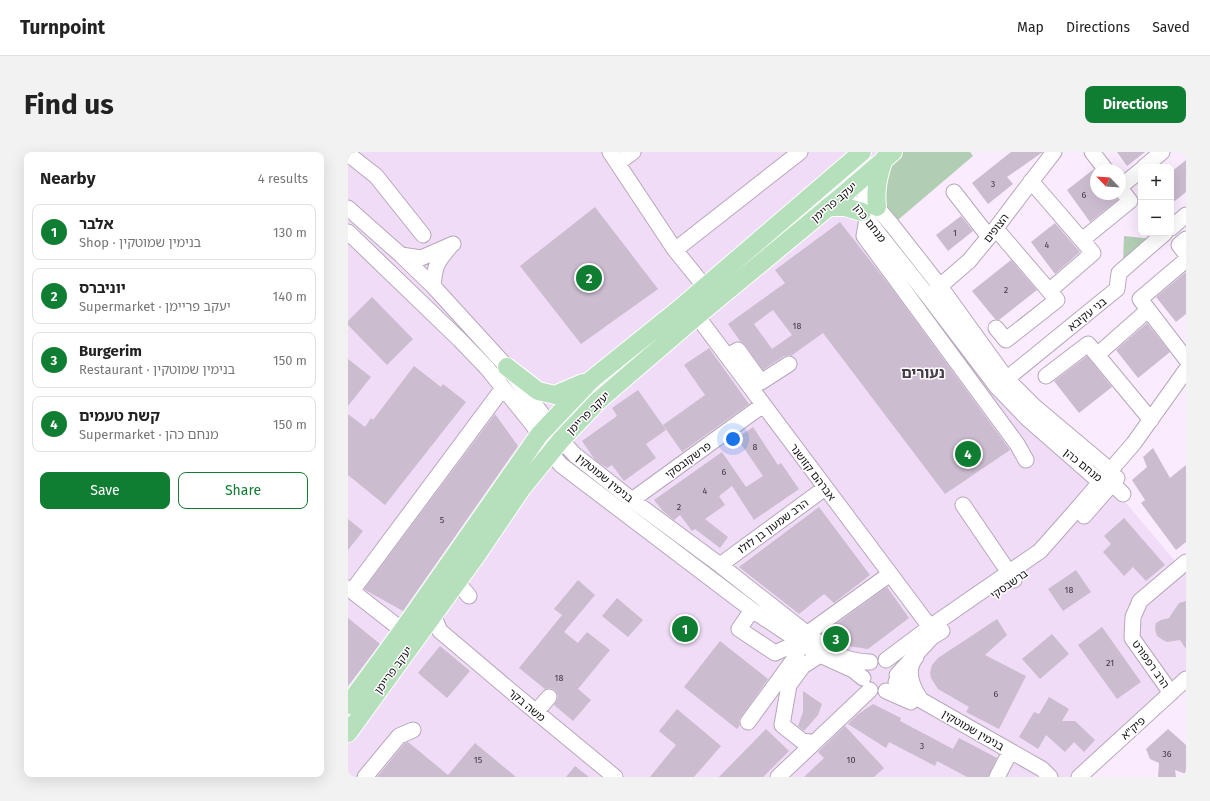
<!DOCTYPE html>
<meta charset="utf-8">
<style>
:root{--surface:#fff;--page:#f2f2f2;--text:#222;--muted:#767676;--line:#e0e0e0;--accent:#0f7d32}
body{margin:0;font-family:"Fira Sans","Noto Sans Hebrew",sans-serif;background:var(--page);color:var(--text)}
.controls{position:absolute;right:12px;top:12px;display:grid;overflow:hidden;border-radius:8px;box-shadow:0 4px 16px #0002}
.controls button{width:36px;height:36px;display:grid;place-items:center;padding:0;border:0;border-bottom:1px solid var(--line);background:var(--surface);color:var(--text);font:20px sans-serif}
.compass{position:absolute;left:742px;top:12px;width:36px;height:36px;border-radius:50%;background:var(--surface);box-shadow:0 4px 16px #0002;rotate:295deg}
.you{position:absolute;left:385px;top:287px;width:14px;height:14px;margin:-10px;border:3px solid #fff;border-radius:50%;background:#1a73e8;box-shadow:0 0 0 6px #1a73e833}
.badge{display:grid;place-items:center;width:26px;height:26px;border-radius:50%;background:var(--accent);color:#fff;font-size:13px;font-weight:700}
.pin{position:absolute;translate:-50% -50%;border:2px solid #fff;box-shadow:0 1px 4px #0006}
.list{margin:0;padding:0;list-style:none}
h2{display:flex;justify-content:space-between;align-items:center;height:52px;margin:0;padding:0 16px;font-size:17px}
h2 small{font-size:13px;font-weight:400;color:var(--muted)}
.list li{display:grid;grid-template-columns:26px 1fr auto;gap:12px;align-items:center;box-sizing:border-box;height:56px;margin:0 8px 8px;padding:0 8px;border:1px solid var(--line);border-radius:8px}
.list b{display:block;font-size:15px;white-space:nowrap}
.list p{margin:0;font-size:13px;white-space:nowrap;color:var(--muted)}
.list em{font-size:13px;font-style:normal;color:var(--muted)}
.actions{display:flex;gap:8px;padding:12px 16px}
.actions a{flex:1;padding:9px 0;border:1px solid var(--accent);border-radius:8px;text-align:center;font-size:14px;color:var(--accent)}
.actions .main{background:var(--accent);color:#fff}
.map{position:relative;flex:none;width:838px;height:625px;overflow:hidden;border-radius:8px}
header{display:flex;align-items:center;gap:24px;box-sizing:border-box;height:56px;padding:0 20px;background:var(--surface);border-bottom:1px solid var(--line)}
header strong{font-size:19px}
nav{display:flex;gap:22px;margin-inline-start:auto;font-size:14px}
.intro{display:flex;align-items:center;justify-content:space-between;box-sizing:border-box;height:96px;padding:0 24px}
h1{margin:0;font-size:28px}
.button{padding:10px 18px;border-radius:8px;background:var(--accent);color:#fff;font-size:14px;font-weight:700}
main{display:flex;gap:24px;padding:0 24px}
aside{flex:1;background:var(--surface);border-radius:8px;box-shadow:0 4px 16px #0002}
.map>svg:first-child{display:block}
.built{fill:#f0dcf6}
.green{fill:#b1cdb4}
.building{fill:#cbbccf;fill-rule:evenodd}
.lines{fill:none;stroke-linecap:round;stroke-linejoin:round}
.minor-casing{stroke:#b6a7ba;stroke-width:17}
.major-casing{stroke:#fff;stroke-width:20}
.minor{stroke:#fff;stroke-width:15}
.major{stroke:#b6e0bb;stroke-width:18}
.labels{text-anchor:middle;stroke-width:3;stroke-linejoin:round;paint-order:stroke}
.number-label{font-size:9px;fill:#403841}
.street-label{font-size:11px;fill:#110c12;stroke:#fefefe}
.district-label{font-size:15px;font-weight:bold;fill:#473b4b;stroke:#fefefe}
</style>
<header>
<strong>Turnpoint</strong>
<nav><a>Map</a><a>Directions</a><a>Saved</a></nav>
</header>
<div class="intro"><h1>Find us</h1><a class="button">Directions</a></div>
<main>
<aside>
<h2>Nearby<small>4 results</small></h2>
<ul class="list">
<li><span class="badge">1</span><div><b>אלבר</b><p>Shop · בנימין שמוטקין</p></div><em>130 m</em></li>
<li><span class="badge">2</span><div><b>יוניברס</b><p>Supermarket · יעקב פריימן</p></div><em>140 m</em></li>
<li><span class="badge">3</span><div><b>Burgerim</b><p>Restaurant · בנימין שמוטקין</p></div><em>150 m</em></li>
<li><span class="badge">4</span><div><b>קשת טעמים</b><p>Supermarket · מנחם כהן</p></div><em>150 m</em></li>
</ul>
<div class="actions"><a class="main">Save</a><a>Share</a></div>
</aside>
<div class="map">
<svg width="838" height="625" viewBox="0 0 838 625">
<rect width="100%" height="100%" fill="#faebff"/>
<!-- built -->
<path class="built" d="M0,0H530L498,29L654,230L756,325L832,415L838,419V526L727,625H0Z"/>
<!-- green -->
<path class="green" d="M545,0H622L625,4L544,73L508,31Z
M776,84L804,87L775,112Z"/>
<!-- building -->
<path class="building" d="M663,0H695L659,25L665,32L640,52L624,31Z
M769,0H797L779,14Z
M838,8V40L823,52V20Z
M746,17L748,20V42H765L770,48L742,70L719,38Z
M247,55L310,137L233,192L172,114Z
M613,64L625,79L600,99L588,83Z
M492,70L542,134L662,298L597,342L475,181L443,204L442,203L436,204L415,218L397,193L392,189L380,172L437,131L427,118ZM425,158L444,183L424,197L406,172Z
M707,71L732,100L707,122L683,90Z
M663,108L689,138L651,168L647,167L624,139Z
M838,120V162L828,170L808,145Z
M24,145L65,187L39,213L0,173V169Z
M799,171L822,200L790,226L768,198Z
M361,196L401,252L334,300L315,273L357,243L336,213Z
M739,204L764,235L731,261L706,229Z
M0,207L23,225L0,254Z
M66,214L93,235L95,232L118,250L37,353L0,323V262L17,275L23,266L25,268Z
M290,238L318,278L298,292L308,306L276,329L264,313L259,316L247,308L234,289L269,264L264,256Z
M147,262L170,294L55,459L19,439L16,437Z
M405,275L430,313L433,311L451,337L406,368L384,334L371,344L377,353L357,367L380,385L372,396L347,377L344,379L332,363L326,368L315,359L306,348L374,300L398,335L415,324L389,286Z
M805,296L822,326L838,313V390L828,398L793,351L797,348L784,328L799,315L795,305Z
M471,355L522,423L486,451L476,442L451,462L391,415Z
M776,366L817,413L798,429L785,415L776,424L755,400L763,392L756,384Z
M0,367L15,379L0,398Z
M728,418L743,440L715,459L700,437Z
M230,428L247,443L216,480L230,491L239,480L262,498L230,537L243,548L225,569L206,553L210,546L209,542L207,538L202,536L197,537L171,516L214,463L206,457Z
M539,435L561,466L520,497L487,492L477,480Z
M269,446L295,468L280,485L254,464Z
M838,449V497L832,488L819,490L815,488L809,484L807,477L808,471L813,468L821,466L831,451Z
M0,466L32,492L0,534Z
M649,467L659,483L637,503L678,524L651,577L618,560L621,555L590,537L583,526L582,521L584,513L590,506Z
M754,475L793,530L769,547L730,493Z
M704,482L721,502L692,527L674,507Z
M372,489L420,527L393,565L391,569L392,573L389,577L336,535Z
M92,494L122,519L99,546L70,521Z
M455,539L474,552L470,563L456,579L450,574L455,560Z
M701,545L721,557L714,569H727L747,588L736,600L726,590L717,600L698,583L690,597L671,585L686,560L691,562Z
M525,552L553,566L552,569L605,597L611,586L649,606L640,625H619L589,609L587,614L541,590L538,596L500,572L509,563Z
M329,557L373,594L346,625H302L328,593L311,579Z
M497,574L536,616L526,625H456L476,606L470,600Z
M418,577L441,599L415,625H371Z
M820,577L838,593V622L827,618L828,625H810L811,611L802,607L798,597Z
M60,590L100,623L127,591L168,625H29L57,591Z
M227,614L241,625H218Z"/>
<g class="lines">
<!-- minor casing -->
<g class="minor-casing">
<path id="minor" d="M262,0L327,98L357,135
M744,0L758,18
M0,2L28,24L75,83
M270,11L285,0
M796,15L814,0
M491,19L508,31L544,73L591,133L658,226L687,255L762,318L765,332L775,342
M683,29L745,101L701,139
M772,35L793,18
M606,40L641,85
M507,52L580,144L649,235L680,267L752,330L765,332
M0,56L53,103L85,134L159,215L213,288L227,303L284,348L372,413L481,499C495,506 507,510 522,510
M519,67L516,84L669,292L678,308
M823,76L838,63
M0,80L112,188L139,216L185,273L202,300L213,313L404,458L472,503L505,518L515,526
M838,87L831,93L838,102
M734,88L782,49L772,36
M327,98L452,0
M53,103L73,106L105,92
M838,108L792,147L838,207
M85,134C87,114 88,111 101,96
M584,141L621,109L645,80L679,35L706,0
M349,164L582,475
M648,176L658,188L709,148L648,77
M749,203L800,158
M379,204L390,198L413,230L441,212
M698,224L740,192L803,268
M651,233L769,137L771,121L817,81
M284,348L415,253
M615,353L666,428
M736,364L769,326
M372,413L477,336
M109,430L121,444
M0,436L63,485
M4,439L155,236
M404,458L391,477L427,501L451,490L460,481L542,422
M85,463L92,479L170,545L267,625
M568,505C557,518 564,535 573,548
M538,508L582,475L692,399L723,364L786,291L838,218
M549,523L584,485L594,479
M548,530L557,539L694,617L702,625
M538,539L563,550
M823,541L784,486L785,465L792,449L838,410
M188,560L201,545
M400,570L449,503L451,490
M466,591L453,588L434,573L441,533L455,514L472,503
M17,625L51,584L65,578
M430,625L522,538
M649,625L660,604
M731,625L838,527"/>
</g>
<!-- major casing -->
<g class="major-casing">
<path id="major" d="M480,55H497L514,60
M529,55C527,37 530,24 536,7
M159,215L190,239L207,243L235,231
M0,553L54,479L191,283L243,228L330,158L514,0
M0,581L128,404L174,336L213,288L250,249L349,164L494,44L545,0"/>
</g>
<!-- minor -->
<use href="#minor" class="minor"/>
<!-- major -->
<use href="#major" class="major"/>
</g>
<g class="labels">
<!-- number labels -->
<g class="number-label">
<text x="645" y="35">3</text>
<text x="736" y="46">6</text>
<text x="607" y="84">1</text>
<text x="699" y="96">4</text>
<text x="658" y="141">2</text>
<text x="449" y="177">18</text>
<text x="407" y="298">8</text>
<text x="376" y="323">6</text>
<text x="357" y="342">4</text>
<text x="331" y="358">2</text>
<text x="94" y="371">5</text>
<text x="721" y="441">18</text>
<text x="762" y="514">21</text>
<text x="211" y="529">18</text>
<text x="648" y="545">6</text>
<text x="574" y="597">3</text>
<text x="819" y="605">36</text>
<text x="130" y="611">15</text>
<text x="503" y="611">10</text>
</g>
<!-- street labels -->
<g class="street-label">
<text transform="translate(486 50) rotate(-40)" y="4">יעקב פריימן</text>
<text transform="translate(522 71) rotate(52)" y="4">מנחם כהן</text>
<text transform="translate(648 76) rotate(-52)" y="4">הצופים</text>
<text transform="translate(739 162) rotate(-39)" y="4">בני עקיבא</text>
<text transform="translate(240 261) rotate(-45)" y="4">יעקב פריימן</text>
<text transform="translate(340 308) rotate(-36)" y="4">פרשקובסקי</text>
<text transform="translate(735 313) rotate(39)" y="4">מנחם כהן</text>
<text transform="translate(465 320) rotate(53)" y="4">אברהם קזושנר</text>
<text transform="translate(257 326) rotate(39)" y="4">בנימין שמוטקין</text>
<text transform="translate(425 374) rotate(-36)" y="4">הרב שמעון בן לולו</text>
<text transform="translate(661 432) rotate(-35)" y="4">ברשבסקי</text>
<text transform="translate(803 512) rotate(55)" y="4">הרב רפפורט</text>
<text transform="translate(45 518) rotate(-54)" y="4">יעקב פריימן</text>
<text transform="translate(179 553) rotate(40)" y="4">משה בקר</text>
<text transform="translate(785 576) rotate(-42)" y="4">פיק"א</text>
<text transform="translate(625 578) rotate(30)" y="4">בנימין שמוטקין</text>
</g>
<!-- district labels -->
<g class="district-label">
<text x="575" y="226">נעורים</text>
</g>
</g>
</svg>
<div class="controls">
<button>+</button>
<button>−</button>
</div>
<svg class="compass" viewBox="-18 -18 36 36"><path d="M0-13l5 13h-10z" fill="#e53935"/><path d="M0 13l5-13h-10z" fill="#767676"/></svg>
<div class="you"></div>
<div class="pin badge" style="left:337px;top:477px">1</div>
<div class="pin badge" style="left:241px;top:126px">2</div>
<div class="pin badge" style="left:488px;top:487px">3</div>
<div class="pin badge" style="left:620px;top:302px">4</div>
</div>
</main>
